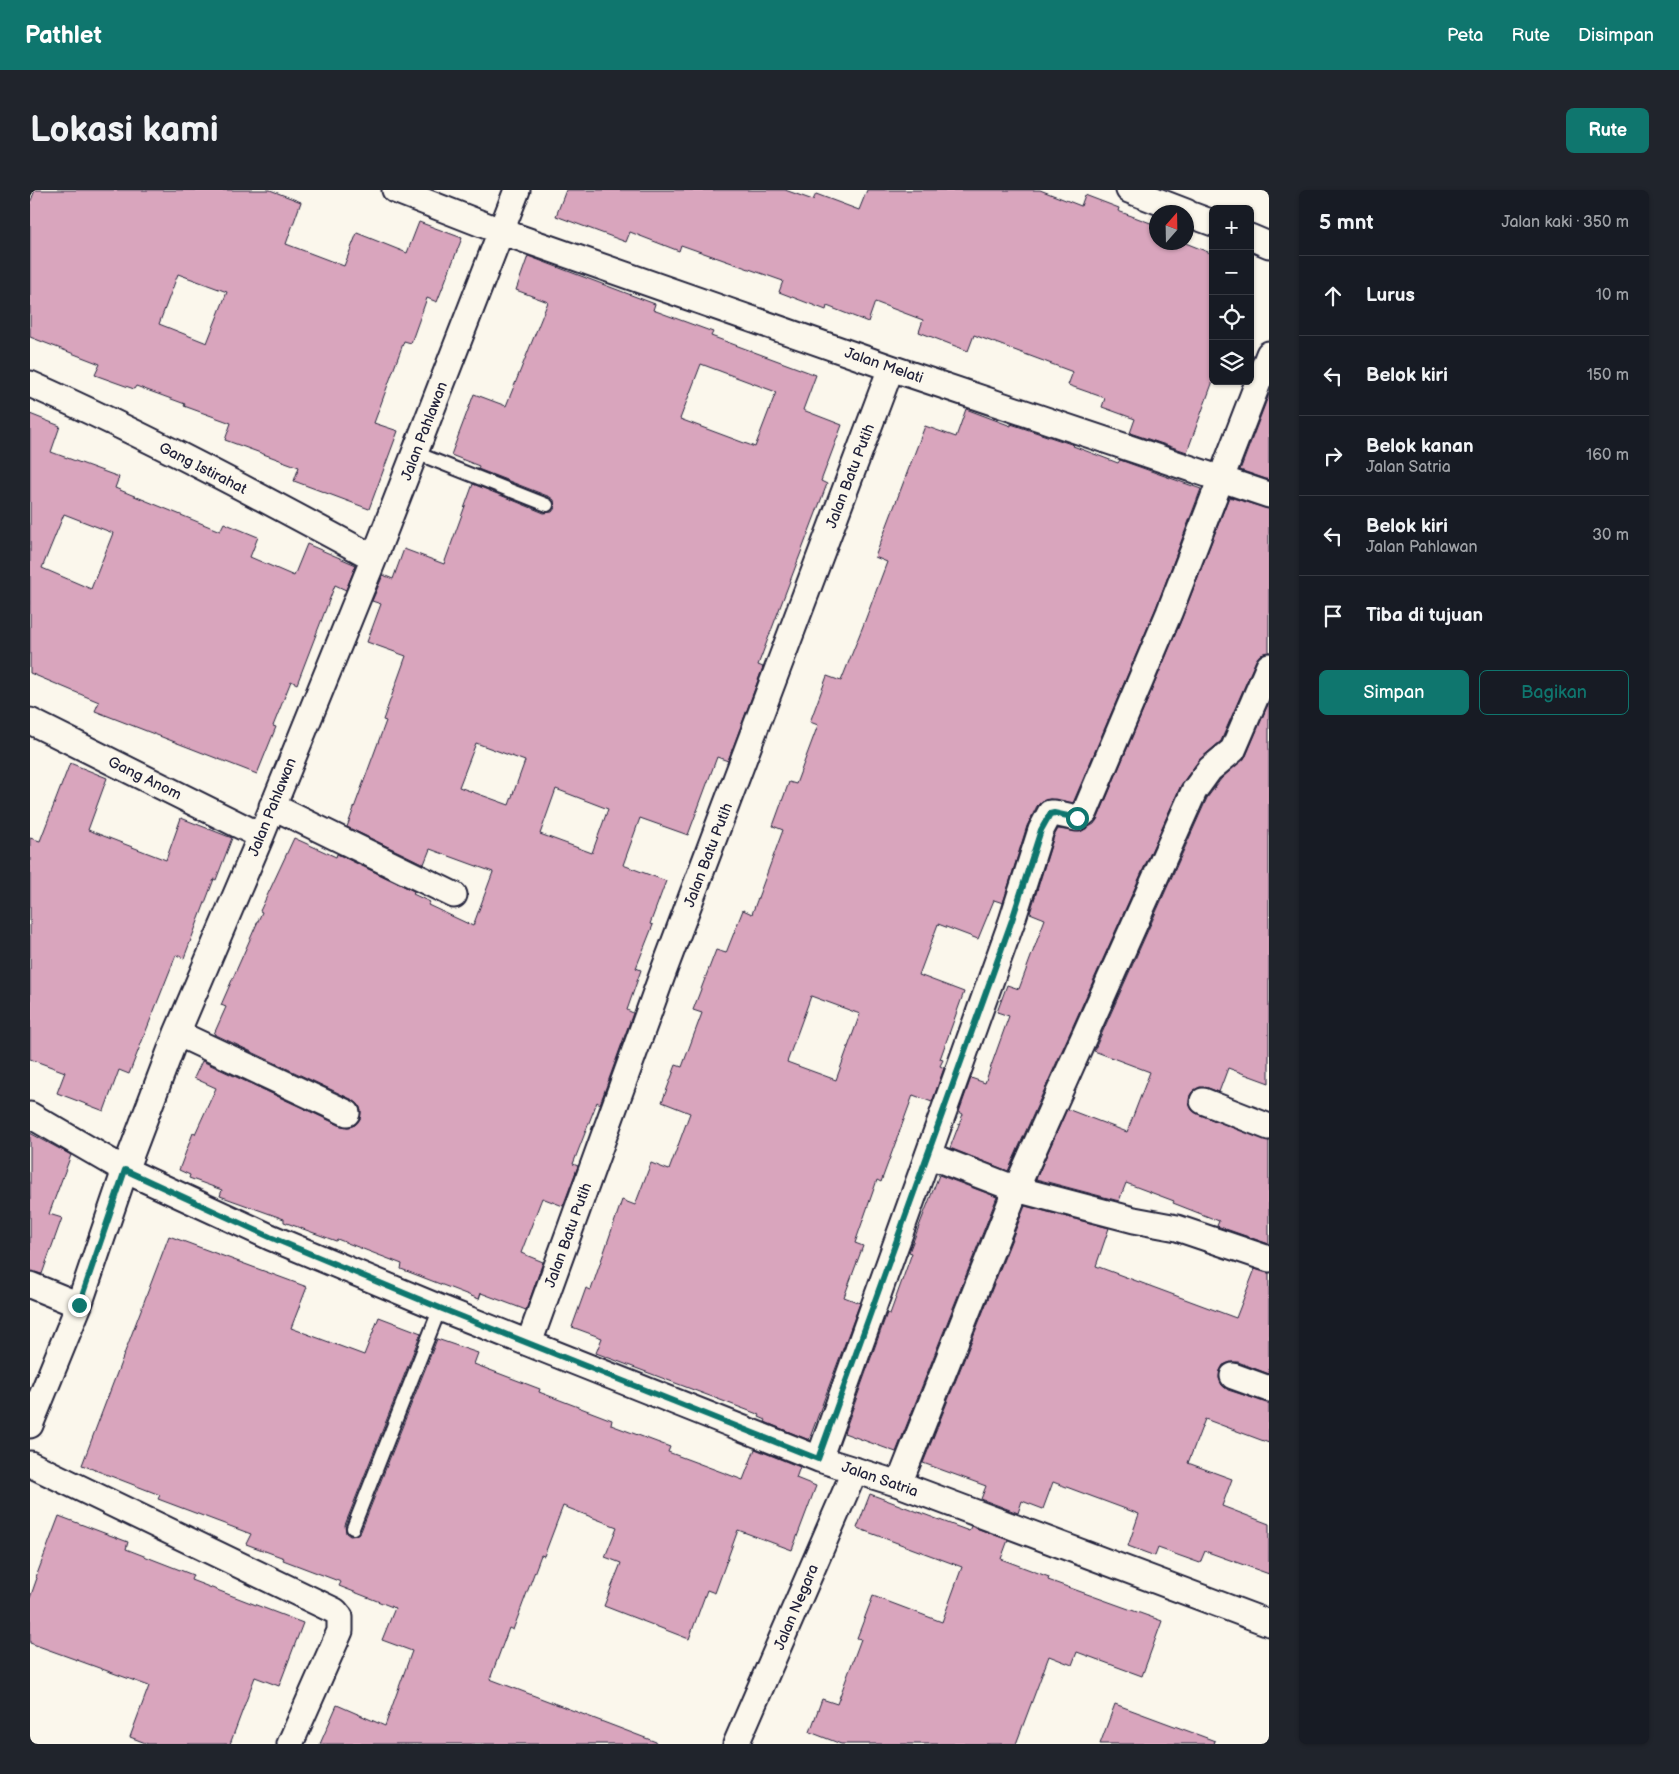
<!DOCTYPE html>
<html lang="id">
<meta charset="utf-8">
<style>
:root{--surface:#171b24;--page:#20242c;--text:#f1f3f6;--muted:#9ea1a6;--line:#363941;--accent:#0f766e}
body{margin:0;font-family:"Balsamiq Sans",sans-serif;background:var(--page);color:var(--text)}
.controls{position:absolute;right:15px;top:15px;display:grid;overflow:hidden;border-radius:8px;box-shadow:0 1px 4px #0004}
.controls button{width:45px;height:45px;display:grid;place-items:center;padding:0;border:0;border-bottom:1px solid var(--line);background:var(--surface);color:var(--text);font:25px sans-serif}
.compass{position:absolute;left:1119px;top:15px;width:45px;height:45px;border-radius:50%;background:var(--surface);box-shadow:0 1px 4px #0004;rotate:20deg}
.stop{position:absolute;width:15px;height:15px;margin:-11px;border:4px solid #0f766e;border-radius:50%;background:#fff}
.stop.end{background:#0f766e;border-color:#fff;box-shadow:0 1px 5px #0008}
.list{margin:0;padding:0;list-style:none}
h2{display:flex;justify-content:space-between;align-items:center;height:65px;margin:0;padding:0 20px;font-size:21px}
h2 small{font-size:16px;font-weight:400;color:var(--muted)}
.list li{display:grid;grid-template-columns:32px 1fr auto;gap:15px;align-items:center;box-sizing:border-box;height:80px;padding:0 20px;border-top:1px solid var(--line)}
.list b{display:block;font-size:19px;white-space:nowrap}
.list p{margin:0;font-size:16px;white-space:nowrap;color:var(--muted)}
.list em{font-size:16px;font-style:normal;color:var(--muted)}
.actions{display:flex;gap:10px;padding:15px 20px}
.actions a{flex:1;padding:11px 0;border:1px solid var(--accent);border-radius:8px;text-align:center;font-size:18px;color:var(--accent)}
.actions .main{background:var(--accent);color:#fff}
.icon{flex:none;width:28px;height:28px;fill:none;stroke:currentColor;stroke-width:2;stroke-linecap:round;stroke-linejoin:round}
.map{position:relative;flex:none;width:1239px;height:1554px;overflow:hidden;border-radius:8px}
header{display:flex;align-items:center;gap:30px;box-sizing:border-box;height:70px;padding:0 25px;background:var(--accent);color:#fff}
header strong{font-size:24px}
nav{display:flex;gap:28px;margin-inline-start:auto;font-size:18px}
.intro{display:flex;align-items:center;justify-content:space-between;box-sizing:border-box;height:120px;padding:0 30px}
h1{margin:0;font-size:35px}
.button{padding:12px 22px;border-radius:8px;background:var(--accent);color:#fff;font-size:18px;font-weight:700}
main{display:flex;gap:30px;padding:0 30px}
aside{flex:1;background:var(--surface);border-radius:8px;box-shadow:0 1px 4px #0004}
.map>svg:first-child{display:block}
.building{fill:#d9a5bd;stroke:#22223b;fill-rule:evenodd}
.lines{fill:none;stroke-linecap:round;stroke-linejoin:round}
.lane-casing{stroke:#22223b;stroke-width:16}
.street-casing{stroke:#22223b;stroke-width:29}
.lane{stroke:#fbf7ec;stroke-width:12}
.street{stroke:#fbf7ec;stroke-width:25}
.route{stroke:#0f766e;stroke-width:6}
.labels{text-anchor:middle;stroke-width:5;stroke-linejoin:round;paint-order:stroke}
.street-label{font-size:15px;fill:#22223b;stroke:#fbf7ec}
</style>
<header>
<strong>Pathlet</strong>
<nav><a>Peta</a><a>Rute</a><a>Disimpan</a></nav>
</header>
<div class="intro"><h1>Lokasi kami</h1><a class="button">Rute</a></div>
<main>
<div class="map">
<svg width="1239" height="1554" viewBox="0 0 1239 1554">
<rect width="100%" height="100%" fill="#fbf7ec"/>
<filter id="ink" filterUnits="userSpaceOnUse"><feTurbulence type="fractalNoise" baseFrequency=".02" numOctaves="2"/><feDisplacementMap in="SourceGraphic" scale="10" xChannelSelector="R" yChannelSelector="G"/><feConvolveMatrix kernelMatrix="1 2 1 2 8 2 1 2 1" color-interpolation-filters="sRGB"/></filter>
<g filter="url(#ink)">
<!-- building -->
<path class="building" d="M5,0H240L271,12L256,54L314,76L327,43L377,63L389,32L432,48L407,112L397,108L381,153L374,151L344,233L368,241L339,319L264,291L269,277L195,250L201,233L154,216L155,214L106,196L104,199L65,185L70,174L0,147V13ZM148,84L197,102L177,153L129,134Z
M536,0H755L783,10L786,4L829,20L837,0H1010L1051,16L1055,5L1089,18L1088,21L1126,35V52H1153L1183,64V191L1157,262L1100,243L1105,229L1072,217L1075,208L1038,195L1043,182L944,145L938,161L889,142L893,130L845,112L838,132L797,116L796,120L749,102L753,91L651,55L649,61L600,42L596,52L526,26Z
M498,66L625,114L623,120L683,142L681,146L786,185L773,220L812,235L791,291L797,294L728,475L733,477L698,571L687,567L658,645L610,628L593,675L636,691L620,734L623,735L606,778L611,780L597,820L603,823L570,914L567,912L543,974L548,976L533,1016L512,1008L491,1063L513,1072L496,1120L451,1103L449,1109L371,1079L372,1074L307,1049L306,1051L254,1032V1029L190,1006L192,1000L159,988L160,985L149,980L163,943L165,944L186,898L164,888L172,871L311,936L318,937L325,935L330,929L331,921L329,915L323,910L184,844L196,817L191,815L232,722L230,721L264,648L306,667L307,664L384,701L383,704L400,712L398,715L443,736L463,682L400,659L394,674L317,637L356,531L353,530L376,466L337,452L351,414L342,411L353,385L363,389L374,359L414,374L443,294L514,323L522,322L525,318L524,310L520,307L448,279L449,276L421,265L444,204L476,216L518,112L486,100ZM671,174L746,202L725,257L650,229ZM446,553L495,571L479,615L429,597ZM526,599L578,619L562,663L510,644Z
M1239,204V290L1210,280Z
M936,219L981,236V234L1044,255L1043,256L1088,273L1090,270L1171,299L1126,418L1043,613L1020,609L1012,611L1007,616L997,636L973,713L964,710L948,749L908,734L889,785L934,802L910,869L913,870L910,876L914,878L902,912L883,905L851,992L847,990L825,1053L833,1056L814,1107L830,1113L779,1250L735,1232L736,1230L729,1227L730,1225L566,1163L572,1148L542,1137L556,1098L561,1100L592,1010L605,1015L621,973L639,980L660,923L632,912L646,875L652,877L672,823L663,820L686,760L696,763L713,720L722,724L753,640L743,636L759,592L766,594L788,535L780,532L797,486L811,491L833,436L857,372L845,367L895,236L926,247ZM781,806L830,824L806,890L757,872Z
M0,224L30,236L21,262L89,287L85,298L190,341L194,333L228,347L220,367L264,386L277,354L326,375L316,400L305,395L267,494L261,491L243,536L246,537L227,584L65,521L69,512L0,483ZM34,324L83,343L61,399L12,378Z
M1199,307L1239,319V462L1231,464L1226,470L1191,551L1169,570L1151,595L978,981L920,958L933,924L929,922L941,888L955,893L979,826L967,822L977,795L989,799L1015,729L1000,723L1024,646L1028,639L1050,642L1064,634L1068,628L1152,428Z
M1239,512V893L1198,878L1189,902L1178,898L1170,897L1164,900L1160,905L1159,913L1162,920L1168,924L1239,951V1054L1187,1036L1189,1031L1143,1013L1144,1011L1096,993L1089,1011L1006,989L1037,919L1097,942L1120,882L1064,861L1177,608L1191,589L1216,566Z
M40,573L77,588L58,640L136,670L151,628L202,648L186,690L184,689L154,768L146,765L99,884L89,880L74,921L27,903L35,882L0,869V648L10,651Z
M0,943L41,965L19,1024L32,1028L12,1084L0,1081Z
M909,985L967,1007L866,1262L814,1243L857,1123L860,1124L882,1063L879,1062Z
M995,1016L1079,1038L1066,1076L1206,1128L1225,1079L1239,1083V1184L1208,1172H1201L1193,1175L1190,1181L1189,1188L1192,1195L1198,1200L1239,1213V1253L1175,1229L1158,1273L1202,1289L1192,1316L1239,1334V1384L1175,1361L1170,1373L1128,1358L1125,1366L1098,1356L1109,1324L1023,1292L1013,1319L992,1311L988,1323L951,1309L956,1296L893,1273Z
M139,1046L277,1097L261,1138L334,1165L349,1127L391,1143L315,1335L316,1343L320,1346L328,1345L331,1341L407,1149L448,1163L444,1174L510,1199L509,1202L582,1230L581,1235L640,1257L638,1262L713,1290L725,1259L770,1277L766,1288L786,1296L762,1360L708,1340L685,1403L677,1400L659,1449L574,1416L591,1373L575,1367L587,1337L533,1316L514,1366L511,1365L483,1440L479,1438L460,1489L626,1552V1554H290L307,1515L355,1536L382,1461L352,1450L365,1418L309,1396L311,1392L253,1370L254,1368L216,1354L221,1344L128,1309L130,1305L52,1275Z
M840,1304L939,1341L941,1336L978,1350L971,1369L1019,1387L1018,1390L1132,1431L1112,1486L1047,1462L1042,1475L1019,1466L986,1554H811L780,1542L792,1509L807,1514L831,1449L827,1448L843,1406L912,1432L932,1377L827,1338Z
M29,1326L98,1352L96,1359L163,1385L161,1390L273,1433L249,1496L225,1487L200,1554H118L100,1547L119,1496L0,1453V1408L7,1388L6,1387Z
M1085,1514L1185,1551L1184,1554H1070Z"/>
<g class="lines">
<!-- lane casing -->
<g class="lane-casing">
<path id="lane" d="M386,263L517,315
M323,1338L410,1118"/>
</g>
<!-- street casing -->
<g class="street-casing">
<path id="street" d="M365,0L470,41L861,178L1239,305
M1099,0L1156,22
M1156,23L1183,33
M1220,47L1239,55
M0,194C118,246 231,307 344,368
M0,531L231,646
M242,616L424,705
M147,843L317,923
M1173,911L1239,937
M0,925L95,980L240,1047L410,1118L789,1269L869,1294L1239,1433
M898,965L986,999L1104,1030L1147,1038L1239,1069
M0,1095L49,1115
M499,1153L634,780L861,178
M1203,1186L1239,1199
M0,1235L49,1115L95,980L147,843L231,646L344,368L487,0
M789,1269L982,731L1011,640L1020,623H1024L1047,628L1055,622L1139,423L1239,164
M0,1274L305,1421L310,1427V1441L260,1554
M869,1294L986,999L1164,601L1180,579L1203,560L1239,476
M706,1554L825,1280"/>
</g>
<!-- lane -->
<use href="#lane" class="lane"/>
<!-- street -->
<use href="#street" class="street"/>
</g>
</g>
<g class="lines" filter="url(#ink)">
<!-- route -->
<path class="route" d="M49,1115L95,980L240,1047L410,1118L788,1269L982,730L1011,640L1020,624L1024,623L1047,628"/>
</g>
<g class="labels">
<!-- street labels -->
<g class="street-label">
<text transform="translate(854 175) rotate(19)" y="5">Jalan Melati</text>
<text transform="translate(394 241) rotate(-69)" y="5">Jalan Pahlawan</text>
<text transform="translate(173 278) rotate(27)" y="5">Gang Istirahat</text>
<text transform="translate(820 286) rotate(-69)" y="5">Jalan Batu Putih</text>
<text transform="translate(115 588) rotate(26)" y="5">Gang Anom</text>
<text transform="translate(242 617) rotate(-68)" y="5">Jalan Pahlawan</text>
<text transform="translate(678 665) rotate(-69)" y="5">Jalan Batu Putih</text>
<text transform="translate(538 1045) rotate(-70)" y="5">Jalan Batu Putih</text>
<text transform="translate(850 1289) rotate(19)" y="5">Jalan Satria</text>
<text transform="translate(766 1417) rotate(-67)" y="5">Jalan Negara</text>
</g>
</g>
</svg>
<div class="controls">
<button>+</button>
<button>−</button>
<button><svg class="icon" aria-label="locate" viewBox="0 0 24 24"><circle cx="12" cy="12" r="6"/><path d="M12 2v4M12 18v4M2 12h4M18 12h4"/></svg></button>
<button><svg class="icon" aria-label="layers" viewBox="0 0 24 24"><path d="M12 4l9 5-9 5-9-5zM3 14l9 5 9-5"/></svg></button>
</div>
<svg class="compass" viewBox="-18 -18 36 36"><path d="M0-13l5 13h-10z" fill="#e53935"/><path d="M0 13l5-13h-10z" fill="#9ea1a6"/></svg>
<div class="stop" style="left:1047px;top:628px"></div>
<div class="stop end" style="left:49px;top:1115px"></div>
</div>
<aside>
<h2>5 mnt<small>Jalan kaki · 350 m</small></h2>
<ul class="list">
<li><svg class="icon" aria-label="ahead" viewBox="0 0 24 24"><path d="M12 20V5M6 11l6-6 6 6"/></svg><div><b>Lurus</b></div><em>10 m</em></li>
<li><svg class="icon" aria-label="left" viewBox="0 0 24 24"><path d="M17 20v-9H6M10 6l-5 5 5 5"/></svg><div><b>Belok kiri</b></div><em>150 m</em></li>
<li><svg class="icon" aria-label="right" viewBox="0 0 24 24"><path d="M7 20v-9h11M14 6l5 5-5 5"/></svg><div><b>Belok kanan</b><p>Jalan Satria</p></div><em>160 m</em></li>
<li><svg class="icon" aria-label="left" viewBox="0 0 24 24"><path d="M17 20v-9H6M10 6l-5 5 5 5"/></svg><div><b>Belok kiri</b><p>Jalan Pahlawan</p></div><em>30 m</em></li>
<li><svg class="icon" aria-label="arrive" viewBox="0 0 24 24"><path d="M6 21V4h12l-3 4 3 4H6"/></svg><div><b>Tiba di tujuan</b></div></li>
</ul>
<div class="actions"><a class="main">Simpan</a><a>Bagikan</a></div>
</aside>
</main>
